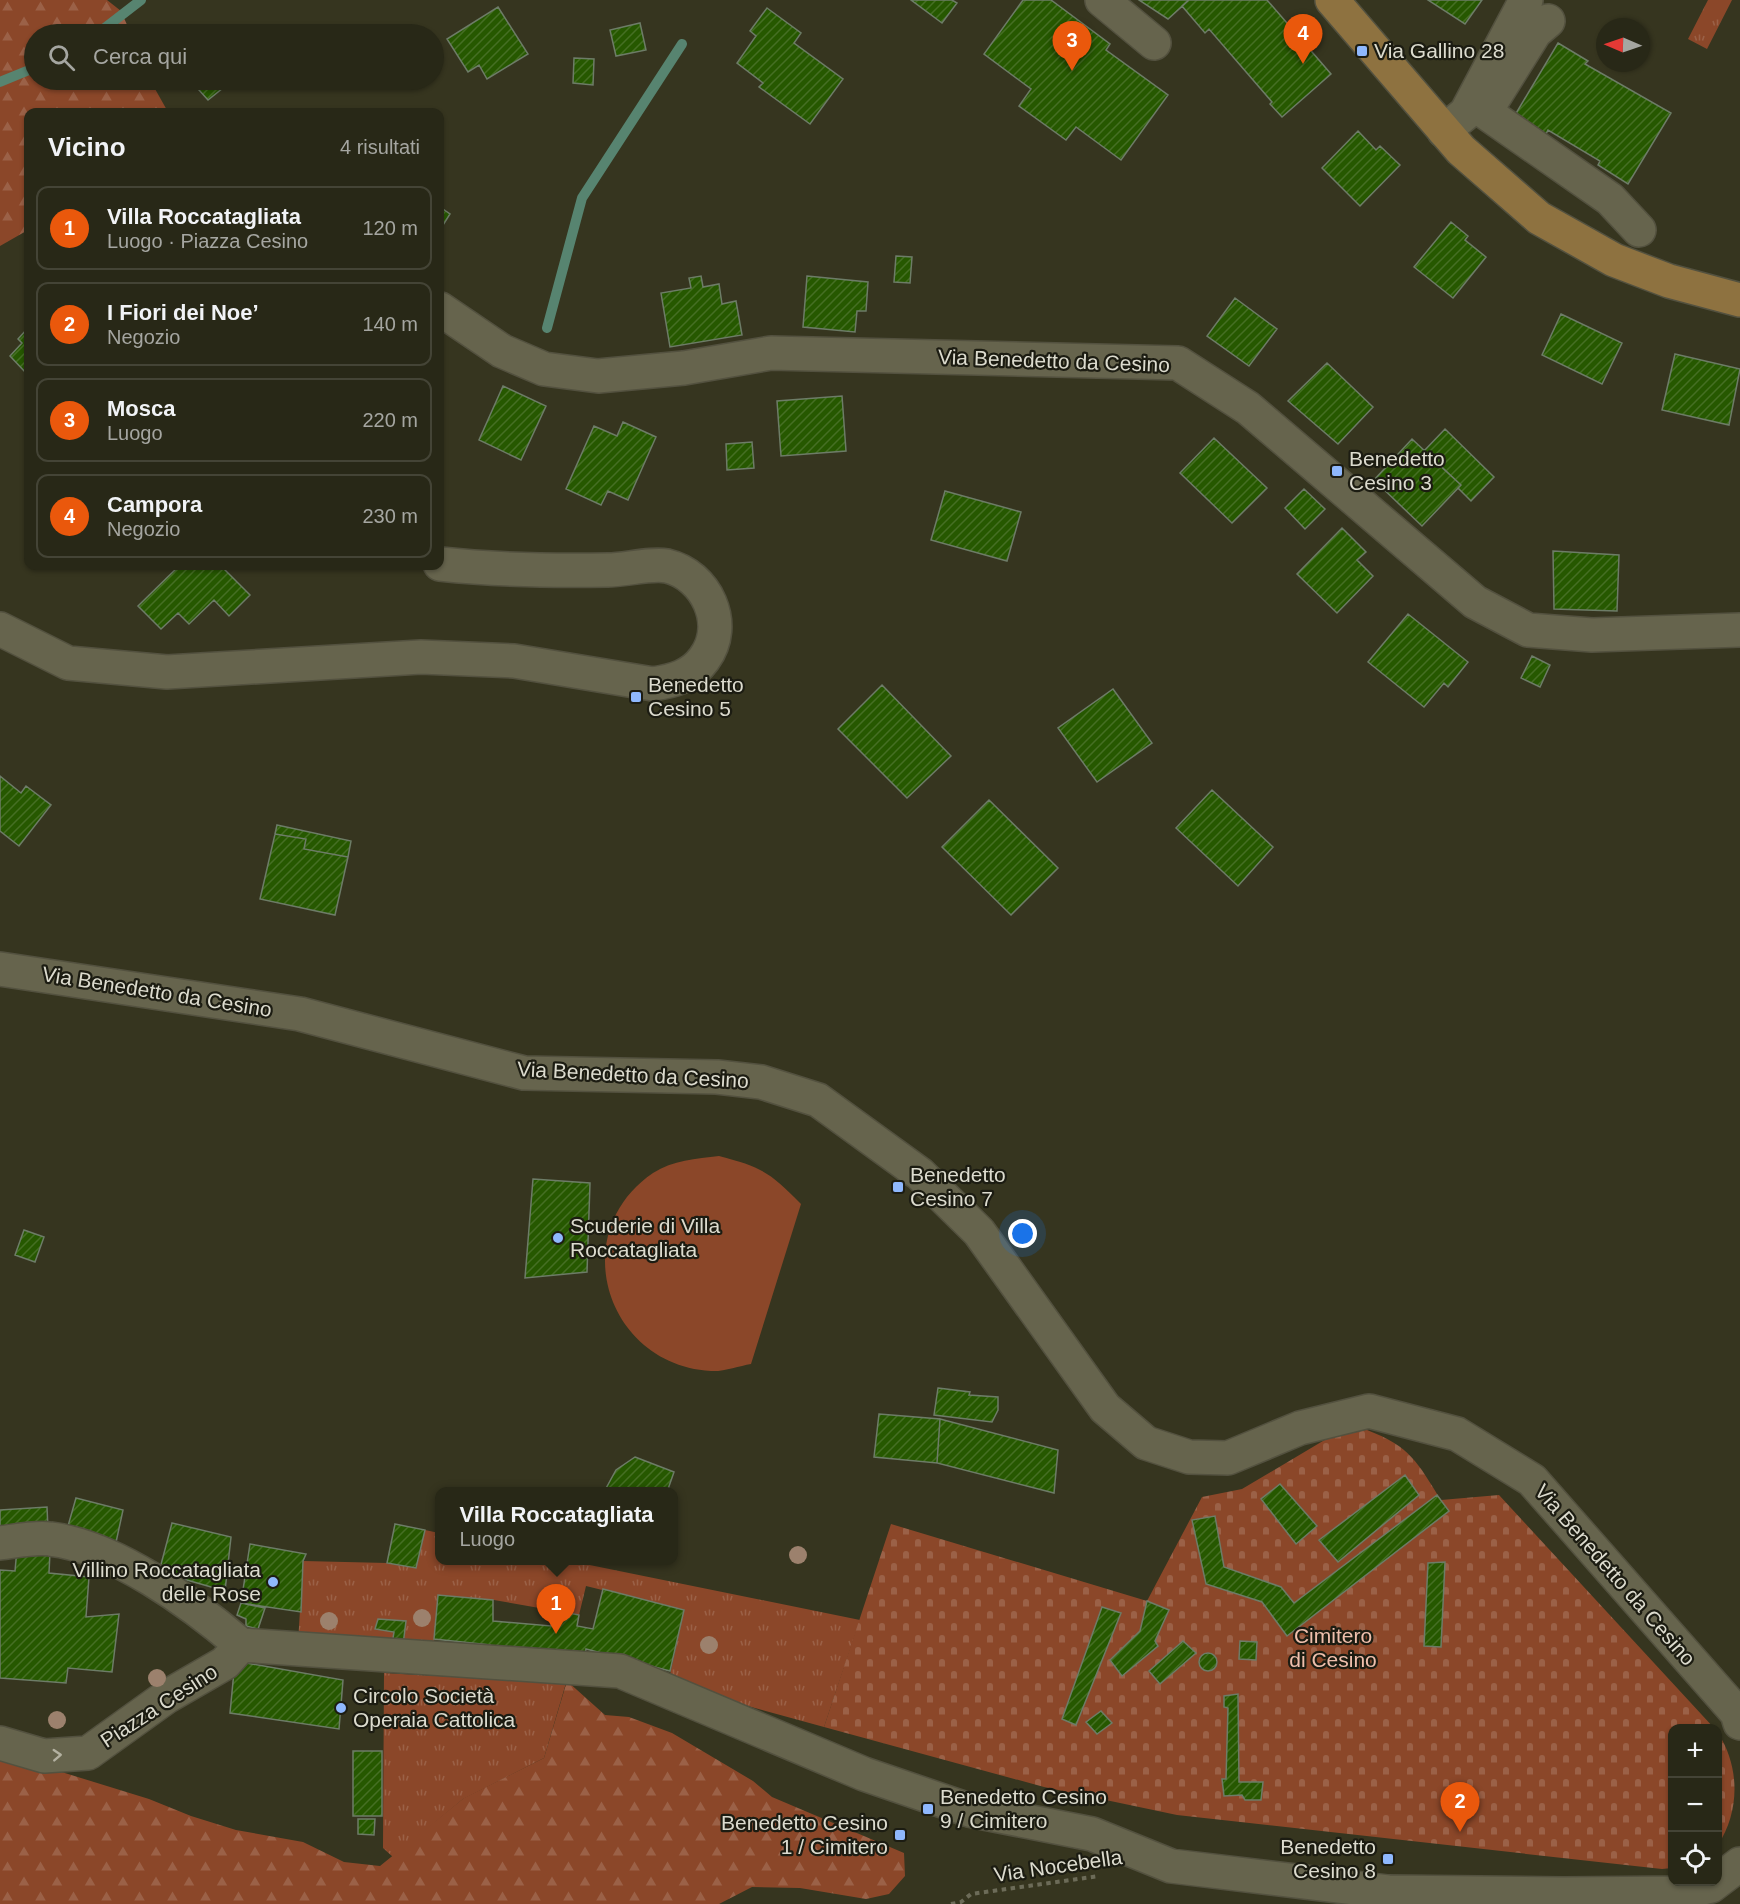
<!DOCTYPE html>
<html lang="it">
<meta charset="utf-8">
<style>
:root{--surface:#282817;--page:#303020;--text:#f1f3f6;--muted:#a5a6a1;--line:#444436;--accent:#ea580c}
body{margin:0;font-family:Arial,sans-serif;background:var(--page);color:var(--text)}
.controls{position:absolute;right:18px;bottom:18px;display:grid;overflow:hidden;border-radius:12px;box-shadow:0 2px 4px #0004}
.controls button{width:54px;height:54px;display:grid;place-items:center;padding:0;border:0;border-bottom:2px solid var(--line);background:var(--surface);color:var(--text);font:30px sans-serif}
.compass{position:absolute;left:1596px;top:18px;width:54px;height:54px;border-radius:50%;background:var(--surface);box-shadow:0 2px 4px #0004;rotate:272deg}
.you{position:absolute;left:1023px;top:1234px;width:21px;height:21px;margin:-15px;border:4px solid #fff;border-radius:50%;background:#1a73e8;box-shadow:0 0 0 9px #1a73e833}
.badge{display:grid;place-items:center;width:39px;height:39px;border-radius:50%;background:var(--accent);color:#fff;font-size:20px;font-weight:700}
.pin{position:absolute;translate:-50% -50px;filter:drop-shadow(0 2px 3px #0008)}
.pin::after{content:'';position:absolute;top:32px;width:21px;height:18px;background:inherit;clip-path:polygon(0 0,100% 0,50% 100%)}
.popup{position:absolute;left:435px;top:1487px;width:243px;height:78px;box-sizing:border-box;display:grid;place-content:center;border-radius:12px;background:var(--surface);filter:drop-shadow(0 2px 4px #0005);font-size:20px;white-space:nowrap;color:var(--muted)}
.popup b{font-size:22px;color:var(--text)}
.popup::after{content:'';position:absolute;left:50%;top:100%;margin-left:-12px;border:12px solid transparent;border-top-color:var(--surface)}
.list{margin:0;padding:0;list-style:none}
h2{display:flex;justify-content:space-between;align-items:center;height:78px;margin:0;padding:0 24px;font-size:26px}
h2 small{font-size:20px;font-weight:400;color:var(--muted)}
.list li{display:grid;grid-template-columns:39px 1fr auto;gap:18px;align-items:center;box-sizing:border-box;height:84px;margin:0 12px 12px;padding:0 12px;border:2px solid var(--line);border-radius:12px}
.list b{display:block;font-size:22px;white-space:nowrap}
.list p{margin:0;font-size:20px;white-space:nowrap;color:var(--muted)}
.list em{font-size:20px;font-style:normal;color:var(--muted)}
.icon{flex:none;width:33px;height:33px;fill:none;stroke:currentColor;stroke-width:2;stroke-linecap:round;stroke-linejoin:round}
.map{position:relative;flex:none;width:1740px;height:1904px;overflow:hidden}
.search{position:absolute;background:var(--surface);box-shadow:0 2px 4px #0004;left:24px;top:24px;width:420px;height:66px;display:flex;align-items:center;gap:15px;box-sizing:border-box;padding:0 21px;border-radius:33px;color:var(--muted);font-size:22px}
.panel{position:absolute;background:var(--surface);box-shadow:0 2px 4px #0004;left:24px;top:108px;width:420px;height:462px;border-radius:12px}
.map>svg:first-child{display:block}
.grass{fill:url(#grass-tufts)}
.forest{fill:url(#forest-firs)}
.cemetery{fill:url(#cemetery-stones)}
.park{fill:#8b4729}
.lines{fill:none;stroke-linecap:round;stroke-linejoin:round}
.stream{stroke:#578470;stroke-width:10}
.building{fill:url(#building-hatch);stroke:#6d7c67;stroke-width:1.5}
.minor-casing{stroke:#53513f;stroke-width:36}
.major-casing{stroke:#53513f;stroke-width:36}
.path{stroke:#6c6b58;stroke-width:4;stroke-dasharray:4.5 4.5;stroke-linecap:butt}
.minor{stroke:#66644d;stroke-width:33}
.major{stroke:#8e7240;stroke-width:33}
.tree{fill:#9c816d}
.oneway{stroke:#b3b1a1}
.poi-dot{fill:#8fb8fd;stroke:#1c1c12;stroke-width:2}
.labels{text-anchor:middle;stroke-width:4.5;stroke-linejoin:round;paint-order:stroke}
.poi-label{font-size:21px;fill:#dcdbce;stroke:#1c1c12;text-anchor:start}
.street-label{font-size:21px;fill:#dcdbce;stroke:#1c1c12}
.park-label{font-size:21px;fill:#efbfac;stroke:#1c1c12}
</style>
<div class="map">
<svg width="1740" height="1904" viewBox="0 0 1740 1904">
<defs>
<pattern id="grass-tufts" width="24" height="20" patternUnits="userSpaceOnUse" patternTransform="scale(1.5)"><rect width="24" height="20" fill="#8b4729"/><path d="M3 7l-1-3M5 7V3M7 7l1-3M15 17l-1-3M17 17v-4M19 17l1-3" fill="none" stroke="#9b6147"/></pattern>
<pattern id="forest-firs" width="22" height="20" patternUnits="userSpaceOnUse" patternTransform="scale(1.5)"><rect width="22" height="20" fill="#8b4729"/><path d="M5 1l3.5 6h-7zM16 11l3.5 6h-7z" fill="#9b6147"/></pattern>
<pattern id="cemetery-stones" width="16" height="16" patternUnits="userSpaceOnUse" patternTransform="scale(1.5)"><rect width="16" height="16" fill="#8b4729"/><path d="M2 7V4a2 2 0 0 1 4 0v3zM10 15v-3a2 2 0 0 1 4 0v3z" fill="#9b6147"/></pattern>
<pattern id="building-hatch" width="6" height="6" patternUnits="userSpaceOnUse" patternTransform="scale(1.5)"><rect width="6" height="6" fill="#265800"/><path d="M-1 1l2-2M0 6l6-6M5 7l2-2" fill="none" stroke="#456f24"/></pattern>
</defs>
<rect width="100%" height="100%" fill="#36351f"/>
<!-- grass -->
<path class="grass" d="M1708,0H1732L1707,49L1688,39Z
M425,1530L439,1533V1560L570,1561L860,1620L824,1727L668,1684L684,1610L586,1586L579,1615L494,1600L438,1596L433,1651L298,1643L303,1561L387,1563L416,1568Z
M384,1673L566,1683L544,1758L463,1799L393,1857L383,1848Z"/>
<!-- forest -->
<path class="forest" d="M0,0H107L121,11L131,34H34V80H150L168,112H28V230L0,246Z
M567,1681L605,1715L629,1717L672,1733L753,1781L772,1797L904,1853L905,1876L889,1894L866,1899L800,1888L752,1887L719,1904H0V1753L149,1799L191,1816L236,1830L303,1842L344,1862L380,1866L464,1798L544,1758Z"/>
<!-- cemetery -->
<path class="cemetery" d="M1367,1430C1411,1447 1417,1462 1441,1500L1499,1495L1714,1728H1672V1868L1662,1869L1177,1815L1044,1787L824,1727L891,1524L1147,1601L1202,1497L1242,1489L1338,1432Z
M1718,1733C1740,1767 1740,1811 1718,1845Z"/>
<!-- park -->
<path class="park" d="M719,1156C761,1167 770,1172 801,1204L751,1364C739,1366 723,1372 711,1371C606,1365 565,1233 653,1173C673,1160 696,1159 719,1156Z"/>
<g class="lines">
<!-- stream -->
<path class="stream" d="M97,34L141,0
M0,82L34,68
M547,328L582,198L682,44"/>
</g>
<!-- building -->
<path class="building" d="M911,0H952L957,3L942,23Z
M1023,0H1051L1110,44L1106,50L1168,95L1121,160L1076,127L1066,140L1019,106L1031,89L984,54Z
M1139,0H1189L1168,19Z
M1189,0H1267L1331,74L1282,117L1270,104L1272,102L1209,29L1205,33L1182,6Z
M1428,0H1482L1465,24Z
M498,7L528,54L487,79L479,65L468,72L447,39Z
M767,8L801,33L794,43L843,79L810,124L759,87L763,83L737,63L756,36L750,31Z
M640,23L646,50L616,56L610,30Z
M231,26L238,34H220Z
M1558,43L1588,61L1585,64L1671,113L1628,184L1598,165L1600,161L1548,130L1546,134L1515,115Z
M574,58L594,59L593,85L573,83Z
M190,80H233L208,100Z
M1358,131L1376,150L1380,146L1400,165L1360,206L1322,168Z
M440,207L450,214L440,230Z
M1451,222L1468,236L1465,240L1486,257L1453,298L1414,267Z
M896,256L912,257L910,283L894,282Z
M701,276L703,287L719,284L722,304L736,301L742,335L670,347L661,293L691,288L689,278Z
M807,276L868,282L866,311H857L855,332L803,327Z
M1235,298L1277,329L1249,366L1207,336Z
M1561,314L1622,343L1602,384L1542,355Z
M28,328V375L10,356L22,343L18,339Z
M1675,354L1740,369L1729,425L1662,410Z
M1327,363L1373,407L1338,444L1288,401Z
M503,386L546,406L521,460L479,440Z
M842,396L846,451L781,456L777,401Z
M623,422L656,437L628,500L608,491L601,505L566,489L594,426L617,436Z
M1445,429L1494,477L1471,501L1458,488L1461,485L1424,451Z
M1214,438L1267,488L1232,523L1180,473Z
M1412,439L1461,485L1422,526L1374,480Z
M752,442L754,468L727,470L726,444Z
M1304,489L1325,509L1305,529L1285,508Z
M945,491L1021,512L1007,561L931,540Z
M1342,528L1366,552L1357,560L1373,576L1337,613L1297,574Z
M1553,551L1619,555L1617,611L1554,609Z
M179,566H221L250,595L229,616L214,600L189,624L178,613L161,629L138,606Z
M1408,614L1468,662L1448,687L1444,683L1424,707L1368,662Z
M1532,656L1550,665L1540,687L1521,678Z
M882,685L951,756L907,798L838,729Z
M1113,689L1152,743L1097,782L1058,728Z
M0,776L21,793L26,786L51,805L19,846L0,831Z
M1212,790L1273,847L1238,886L1176,828Z
M989,800L1058,868L1011,915L942,847Z
M277,825L351,841L348,857L304,849L306,839L275,834Z
M275,834L306,839L304,849L348,857L335,915L260,899Z
M533,1179L590,1183L587,1272L525,1278Z
M24,1230L44,1237L35,1262L15,1255Z
M938,1388L970,1392L969,1395L998,1397V1410L992,1422L934,1415Z
M879,1414L940,1419L937,1463L874,1457Z
M940,1419L1058,1450L1054,1493L937,1463Z
M635,1457L674,1472L667,1492H604L616,1470Z
M1405,1475L1419,1495L1338,1562L1319,1540Z
M1280,1484L1317,1526L1296,1544L1261,1499Z
M1437,1495L1449,1511L1287,1636L1262,1602L1206,1584L1192,1520L1215,1516L1224,1567L1281,1587L1294,1603Z
M76,1498L123,1510L115,1547L66,1533Z
M47,1507L48,1529L0,1532V1510Z
M172,1523L231,1537L225,1591L159,1572Z
M395,1524L425,1530L416,1568L387,1563Z
M250,1544L306,1554L303,1561L301,1612L241,1603Z
M17,1549L50,1552L49,1573L89,1577L86,1617L119,1614L112,1672L68,1668L66,1683L0,1678V1570L15,1571Z
M1445,1562L1441,1647L1424,1646L1428,1563Z
M603,1589L684,1610L670,1671L586,1649L584,1660L488,1655L490,1645L434,1639L438,1595L493,1600V1621L551,1626L554,1610L579,1615L577,1626L593,1629Z
M1147,1601L1169,1610L1155,1641L1158,1646L1122,1676L1110,1660L1140,1631Z
M241,1603L265,1608L258,1629L246,1626V1619L237,1615Z
M1102,1607L1121,1613L1076,1725L1062,1719Z
M378,1619L406,1621L403,1645L392,1644L394,1632L375,1629Z
M1183,1641L1196,1653L1160,1684L1149,1671Z
M1240,1641L1257,1642L1256,1660L1239,1659Z
M1199 1662a9 9 0 1 1 18 0a9 9 0 1 1-18 0Z
M235,1661L343,1680L339,1729L230,1713Z
M1238,1694L1239,1782H1263L1261,1800H1245L1242,1795L1224,1796L1222,1779H1226L1228,1708L1224,1707V1696Z
M1101,1711L1112,1723L1097,1734L1086,1722Z
M353,1751H382V1816H353Z
M358,1819H375L374,1835L358,1834Z"/>
<g class="lines">
<!-- minor casing -->
<g class="minor-casing">
<path id="minor" d="M1102,0L1154,43
M1548,21L1535,32L1485,112L1610,199L1639,230
M1444,131L1466,113L1526,0
M440,309L502,351L544,369L598,376L684,368L771,353L1178,363L1248,408L1475,602L1528,630L1592,635L1740,630
M0,629L68,663L167,672L421,657L514,661L653,684C673,681 692,676 704,659C730,624 706,575 667,566C652,563 624,570 608,570C551,571 496,570 440,564
M0,969L300,1014L524,1073L717,1077L761,1082L818,1100L920,1174L979,1232L1105,1408L1146,1443L1189,1457L1228,1458L1300,1428L1369,1411L1457,1434L1532,1480L1737,1713L1740,1723
M0,1543C16,1541 35,1537 50,1539C114,1546 193,1604 241,1645L620,1671L864,1774L969,1810L1092,1834L1171,1866L1388,1892L1563,1894L1683,1893L1711,1886L1740,1864
M0,1743L44,1756L88,1753L166,1697L225,1663L241,1645"/>
</g>
<!-- major casing -->
<g class="major-casing">
<path id="major" d="M1332,0L1461,150L1539,218L1614,260L1669,281L1740,300"/>
</g>
<!-- path -->
<path class="path" d="M951,1904L961,1902L971,1894L1099,1876"/>
<!-- minor -->
<use href="#minor" class="minor"/>
<!-- major -->
<use href="#major" class="major"/>
</g>
<!-- trees -->
<g class="tree">
<circle cx="798" cy="1555" r="9"/>
<circle cx="422" cy="1618" r="9"/>
<circle cx="329" cy="1621" r="9"/>
<circle cx="709" cy="1645" r="9"/>
<circle cx="157" cy="1678" r="9"/>
<circle cx="57" cy="1720" r="9"/>
</g>
<!-- one-way arrows -->
<defs><path id="oneway-chevron" d="M-2-3.5L2.5 0L-2 3.5" fill="none" stroke-width="1.6" stroke-linecap="round" stroke-linejoin="round" transform="scale(1.5)"/></defs>
<use class="oneway" href="#oneway-chevron" transform="translate(57 1755) rotate(-3)"/>
<!-- markers -->
<g class="poi-dot">
<rect x="1356" y="45" width="12" height="12" rx="3"/>
<rect x="1331" y="465" width="12" height="12" rx="3"/>
<rect x="630" y="691" width="12" height="12" rx="3"/>
<rect x="892" y="1181" width="12" height="12" rx="3"/>
<circle cx="558" cy="1238" r="6"/>
<circle cx="273" cy="1582" r="6"/>
<circle cx="341" cy="1708" r="6"/>
<rect x="922" y="1803" width="12" height="12" rx="3"/>
<rect x="894" y="1829" width="12" height="12" rx="3"/>
<rect x="1382" y="1853" width="12" height="12" rx="3"/>
</g>
<g class="labels">
<!-- poi labels -->
<g class="poi-label">
<text x="1374" y="58">Via Gallino 28</text>
<text x="1349" y="466">Benedetto<tspan x="1349" dy="24">Cesino 3</tspan></text>
<text x="648" y="692">Benedetto<tspan x="648" dy="24">Cesino 5</tspan></text>
<text x="910" y="1182">Benedetto<tspan x="910" dy="24">Cesino 7</tspan></text>
<text x="570" y="1233">Scuderie di Villa<tspan x="570" dy="24">Roccatagliata</tspan></text>
<text x="261" y="1577" text-anchor="end">Villino Roccatagliata<tspan x="261" dy="24">delle Rose</tspan></text>
<text x="353" y="1703">Circolo Società<tspan x="353" dy="24">Operaia Cattolica</tspan></text>
<text x="940" y="1804">Benedetto Cesino<tspan x="940" dy="24">9 / Cimitero</tspan></text>
<text x="888" y="1830" text-anchor="end">Benedetto Cesino<tspan x="888" dy="24">1 / Cimitero</tspan></text>
<text x="1376" y="1854" text-anchor="end">Benedetto<tspan x="1376" dy="24">Cesino 8</tspan></text>
</g>
<!-- street labels -->
<g class="street-label">
<text transform="translate(1054 361) rotate(2)" y="7">Via Benedetto da Cesino</text>
<text transform="translate(157 992) rotate(9)" y="7">Via Benedetto da Cesino</text>
<text transform="translate(633 1075) rotate(3)" y="7">Via Benedetto da Cesino</text>
<text transform="translate(1615 1575) rotate(49)" y="7">Via Benedetto da Cesino</text>
<text transform="translate(159 1706) rotate(-33)" y="7">Piazza Cesino</text>
<text transform="translate(1058 1866) rotate(-8)" y="7">Via Nocebella</text>
</g>
<!-- park labels -->
<g class="park-label">
<text x="1333" y="1643">Cimitero<tspan x="1333" dy="24">di Cesino</tspan></text>
</g>
</g>
</svg>
<div class="controls">
<button>+</button>
<button>−</button>
<button><svg class="icon" aria-label="locate" viewBox="0 0 24 24"><circle cx="12" cy="12" r="6"/><path d="M12 2v4M12 18v4M2 12h4M18 12h4"/></svg></button>
</div>
<svg class="compass" viewBox="-18 -18 36 36"><path d="M0-13l5 13h-10z" fill="#e53935"/><path d="M0 13l5-13h-10z" fill="#a5a6a1"/></svg>
<div class="you"></div>
<div class="pin badge" style="left:556px;top:1634px">1</div>
<div class="popup"><b>Villa Roccatagliata</b>Luogo</div>
<div class="pin badge" style="left:1460px;top:1832px">2</div>
<div class="pin badge" style="left:1072px;top:71px">3</div>
<div class="pin badge" style="left:1303px;top:64px">4</div>
<div class="search"><svg class="icon" aria-label="search" viewBox="0 0 24 24"><circle cx="10" cy="10" r="6"/><path d="M15 15l6 6"/></svg>Cerca qui</div>
<section class="panel">
<h2>Vicino<small>4 risultati</small></h2>
<ul class="list">
<li><span class="badge">1</span><div><b>Villa Roccatagliata</b><p>Luogo · Piazza Cesino</p></div><em>120 m</em></li>
<li><span class="badge">2</span><div><b>I Fiori dei Noe’</b><p>Negozio</p></div><em>140 m</em></li>
<li><span class="badge">3</span><div><b>Mosca</b><p>Luogo</p></div><em>220 m</em></li>
<li><span class="badge">4</span><div><b>Campora</b><p>Negozio</p></div><em>230 m</em></li>
</ul>
</section>
</div>
